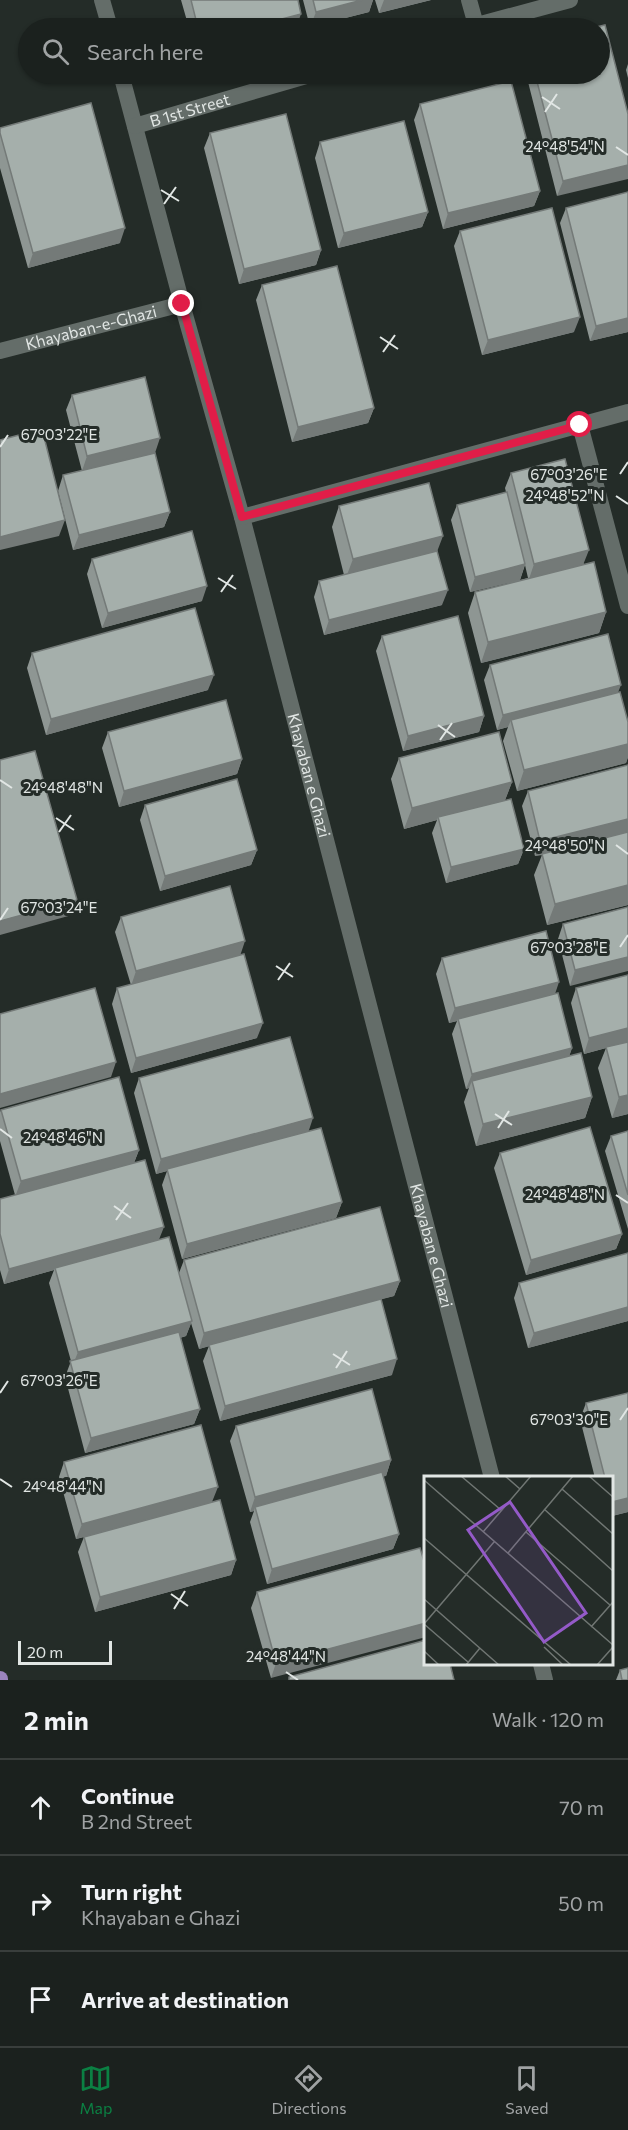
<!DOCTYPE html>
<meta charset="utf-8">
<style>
:root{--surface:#1b211e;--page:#282e2b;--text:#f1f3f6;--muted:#a0a3a4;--line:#393e3c;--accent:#0b8043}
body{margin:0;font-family:Commissioner,sans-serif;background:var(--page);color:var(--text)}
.scale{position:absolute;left:18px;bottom:15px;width:94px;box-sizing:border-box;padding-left:6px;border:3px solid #e1e6e4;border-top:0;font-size:16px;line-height:21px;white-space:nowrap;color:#e1e6e4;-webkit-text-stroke:4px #242c28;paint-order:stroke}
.stop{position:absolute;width:18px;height:18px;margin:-14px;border:4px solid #e11d48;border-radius:50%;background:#fff}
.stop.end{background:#e11d48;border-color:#fff;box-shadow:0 2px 6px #0008}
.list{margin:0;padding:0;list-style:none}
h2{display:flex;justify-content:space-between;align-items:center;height:78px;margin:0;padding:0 24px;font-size:26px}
h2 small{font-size:20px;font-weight:400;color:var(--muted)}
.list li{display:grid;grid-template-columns:39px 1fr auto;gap:18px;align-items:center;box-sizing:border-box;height:96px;padding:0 24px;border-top:2px solid var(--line)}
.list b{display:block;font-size:22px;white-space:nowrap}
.list p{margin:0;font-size:20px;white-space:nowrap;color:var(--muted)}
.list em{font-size:20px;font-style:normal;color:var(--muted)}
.icon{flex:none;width:33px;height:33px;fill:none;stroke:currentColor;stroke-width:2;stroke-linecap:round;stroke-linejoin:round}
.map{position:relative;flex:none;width:628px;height:1680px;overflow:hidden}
.search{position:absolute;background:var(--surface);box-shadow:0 2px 4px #0004;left:18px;right:18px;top:18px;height:66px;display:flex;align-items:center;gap:15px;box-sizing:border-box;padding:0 21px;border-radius:33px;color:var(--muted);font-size:22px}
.sheet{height:366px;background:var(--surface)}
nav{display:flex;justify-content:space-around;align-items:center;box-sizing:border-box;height:84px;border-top:2px solid var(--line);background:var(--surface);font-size:16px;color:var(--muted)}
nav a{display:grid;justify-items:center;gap:3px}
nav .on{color:var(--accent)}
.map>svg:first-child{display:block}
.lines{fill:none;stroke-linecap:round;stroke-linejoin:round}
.minor{stroke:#646d69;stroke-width:16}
.primary{stroke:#9b84be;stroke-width:16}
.wall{fill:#8e9693}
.shaded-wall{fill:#747a78}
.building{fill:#a5afab;stroke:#747a78;stroke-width:1.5}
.route{stroke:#e11d48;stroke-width:8}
.ticks{fill:none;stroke:#e1e6e4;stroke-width:2}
.labels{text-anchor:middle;stroke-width:6;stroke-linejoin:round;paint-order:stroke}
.street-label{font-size:16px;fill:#e1e6e4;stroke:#242c28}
.inset-road{fill:none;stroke:#707673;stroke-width:1.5}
.view{fill:#945ac8;fill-opacity:0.15;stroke:#945ac8;stroke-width:3}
.inset-edge{fill:none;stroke:#e1e6e4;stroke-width:3}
.ticks-label{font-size:15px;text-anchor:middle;fill:#e1e6e4;stroke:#242c28;stroke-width:6;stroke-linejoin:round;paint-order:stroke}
</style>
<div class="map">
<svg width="628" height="1680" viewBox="0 0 628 1680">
<rect width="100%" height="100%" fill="#242c28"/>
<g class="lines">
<!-- minor -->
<g class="minor">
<path d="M102,0L110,28"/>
<path d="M469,0L476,25"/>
<path d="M466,28L570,0"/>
<path id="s1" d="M121,74L182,304L242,517L492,1478"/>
<path id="s2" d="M135,126L313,74"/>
<path id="s3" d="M0,351L182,304"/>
<path d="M580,425L628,606"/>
<path d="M242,517L628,412"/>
<path d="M541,1664L545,1680"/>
</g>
<!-- primary -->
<path class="primary" d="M0,1679V1680"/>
</g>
<!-- wall -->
<path class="wall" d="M181,0H298L296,28H189Z
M303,0H373L369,12L310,27Z
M375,0H431L379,13Z
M628,64V78L626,70Z
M526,74H600L628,114L557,196Z
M420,104L540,191L534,206L443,229L414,120Z
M0,128L120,243L28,268L0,168Z
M210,133L321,250L316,265L239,284L204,148Z
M320,142L428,212L422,227L338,248L315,158Z
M566,208L628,332L590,341L560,223Z
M460,231L574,332L482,355L454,246Z
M262,285L374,408L368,423L292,442L256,300Z
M72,395L155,453L82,471L66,410Z
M511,473L584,564L606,612L599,633L481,663L468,613L475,592L528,578L525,565L520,580L470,592L451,520L457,505L506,492L505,488Z
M63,475L170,512L164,527L73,550L58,491Z
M339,506L437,551L442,605L324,635L314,597L319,581L344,575L332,527Z
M92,559L202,601L102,628L87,574Z
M382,636L484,716L479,732L403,751L376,651Z
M32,653L208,690L46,735L27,668Z
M490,665L618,693L628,722V757L626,763L517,791L503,741L508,727L497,730L484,680Z
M108,732L242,759L237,774L119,807L102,748Z
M399,758L512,782L505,800L524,849L518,864L446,883L432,833L437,820L404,829L391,779Z
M628,765V905L547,925L534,875L542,855L535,856L522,806L528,791Z
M145,805L257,850L251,865L160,891L140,820Z
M628,907L570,986L558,939L563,924Z
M121,917L240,956L257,1038L131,1073L112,1004L117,988L131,985L115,932Z
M442,958L555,994L572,1048L569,1056L592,1097L585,1118L476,1146L464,1102L469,1088L466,1089L452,1034L457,1021L449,1023L436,974Z
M628,975V1114L612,1118L598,1068L606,1048L584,1054L571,1003L576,988Z
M139,1078L308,1132L342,1202L336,1218L182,1259L162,1185L167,1171L156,1174L134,1093Z
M1,1110L139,1150L134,1163L159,1240L179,1273L184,1260L400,1281L394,1296L381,1299L392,1375L220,1421L203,1361L209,1346L199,1349L191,1323L186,1336L180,1338L200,1409L194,1424L85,1453L65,1377L71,1361L49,1283L54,1270L4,1284L0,1270V1199L15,1195L0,1141V1112Z
M628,1131V1229L605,1151L611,1136Z
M500,1153L622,1234L616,1249L526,1275L494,1168Z
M628,1253V1321L528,1348L514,1298L519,1283Z
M628,1393V1512L612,1516V1478H595L580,1419L586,1403Z
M236,1426L391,1460L386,1476H383L399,1534L393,1549L267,1584L250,1522L254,1511L250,1512L230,1441Z
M64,1462L212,1502L236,1560L231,1575L95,1612L78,1552L84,1537L76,1539L59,1477Z
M420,1548L271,1678L251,1608L257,1592Z
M620,1670L628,1680H616Z"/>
<!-- shaded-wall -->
<path class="shaded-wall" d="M362,0H373L369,12L310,27L316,12Z
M384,0H431L379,13Z
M301,14L296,28H247Z
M628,165V179L557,196L563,181Z
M540,191L534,206L443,229L448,213Z
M428,212L422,227L338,248L344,233Z
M125,228L120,243L28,268L33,253Z
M321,250L316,265L239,284L244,269Z
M580,317L574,332L482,355L488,340Z
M628,318V332L590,341L596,326Z
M374,408L368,423L292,442L298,427Z
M160,438L155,453L82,471L87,456Z
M170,512L164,527L73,550L79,535Z
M65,520L59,536L0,550V537Z
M443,536L435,557L345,580L353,559Z
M589,550L583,565L529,579L534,564Z
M525,564L520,580L470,592L475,577Z
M207,586L202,601L102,628L108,613Z
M448,590L442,605L324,635L329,620Z
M606,612L599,633L481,663L488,642Z
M214,675L208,690L46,735L51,719Z
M621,685L615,700L511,720L508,727L497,730L503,715Z
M484,716L479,732L403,751L408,736Z
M628,744V757L626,763L517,791L524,770Z
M242,759L237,774L119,807L124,791Z
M512,782L504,803L438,817L437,820L404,829L412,808Z
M628,819V832L535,856L540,841Z
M524,849L518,864L446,883L451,867Z
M257,850L251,865L160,891L165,876Z
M628,885V905L547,925L555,904Z
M77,900L72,915L0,935V921Z
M245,941L240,956L131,986L136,971Z
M628,957V971L570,986L575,970Z
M559,982L554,997L458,1019L457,1021L449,1023L455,1008Z
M263,1023L257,1038L131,1073L136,1058Z
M628,1028V1042L584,1054L589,1038Z
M572,1048L567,1063L472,1081L469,1088L466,1089L472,1074Z
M116,1062L111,1077L0,1108V1094Z
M628,1095V1114L612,1118L619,1097Z
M592,1097L585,1118L476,1146L483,1124Z
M313,1118L308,1133L156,1174L161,1159Z
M139,1150L133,1165L15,1197L21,1181Z
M342,1202L336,1218L182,1259L187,1244Z
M164,1227L158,1242L55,1268L54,1270L4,1284L9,1269Z
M622,1234L616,1249L526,1275L531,1260Z
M400,1281L394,1296L199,1349L204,1333Z
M628,1307V1321L528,1348L534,1333Z
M192,1321L186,1336L72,1367L78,1352Z
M397,1359L392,1375L220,1421L225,1406Z
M200,1409L194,1424L85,1453L91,1438Z
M391,1460L386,1476L256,1510L255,1507L254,1511L250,1512L255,1497Z
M218,1487L212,1502L76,1539L82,1524Z
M628,1498V1512L612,1516V1502Z
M399,1534L393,1549L267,1584L272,1569Z
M236,1560L231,1575L95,1612L100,1597Z
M426,1623V1637L271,1678L276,1663Z"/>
<!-- building -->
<path class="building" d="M191,0H298L301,14L247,28H198Z
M313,0H362L316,12Z
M605,25L628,114V165L563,181L535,74H600V28H592Z
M511,81L540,191L448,213L420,104Z
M91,103L125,228L33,253L0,133V128Z
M286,114L321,250L244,269L210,133Z
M404,121L428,212L344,233L320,142Z
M628,192V318L596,326L566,208Z
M552,208L580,317L488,340L460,231Z
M337,266L374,408L298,427L262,285Z
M145,377L160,438L87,456L72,395Z
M42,429L65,520L0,537V440Z
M155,453L170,512L79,535L63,475Z
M565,459L589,550L534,564L511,473Z
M429,483L443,536L353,559L339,506Z
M507,492L525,564L475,577L457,505Z
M192,531L207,586L108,613L92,559Z
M437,551L448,590L329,620L319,581Z
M594,562L606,612L488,642L475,592Z
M195,608L214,675L51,719L32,653Z
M458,616L484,716L408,736L382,636Z
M608,634L621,685L503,715L490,665Z
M620,692L628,722V744L524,770L511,720Z
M226,700L242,759L124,791L108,732Z
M499,732L512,782L412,808L399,758Z
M35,751L77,900L0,921V760Z
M628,765V819L540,841L528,791Z
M237,779L257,850L165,876L145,805Z
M511,799L524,849L451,867L438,817Z
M628,832V885L555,904L542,854Z
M230,886L245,941L136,971L121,917Z
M628,907V957L575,970L563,924Z
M546,931L559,982L455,1008L442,958Z
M244,954L263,1023L136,1058L117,988Z
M628,975V1028L589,1038L576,988Z
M95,988L116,1062L0,1094V1014Z
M558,993L572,1048L472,1074L458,1019Z
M290,1037L313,1118L161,1159L139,1078Z
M628,1042V1095L619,1097L606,1047Z
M581,1053L592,1097L483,1124L472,1081Z
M119,1077L139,1150L21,1181L1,1110Z
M590,1127L622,1234L531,1260L500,1153Z
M321,1128L342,1202L187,1244L167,1169Z
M628,1131V1195L611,1136Z
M145,1160L164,1227L9,1269L0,1234V1199Z
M380,1207L400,1281L204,1333L184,1260Z
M169,1237L192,1321L78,1352L55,1268Z
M628,1253V1307L534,1333L519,1283Z
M381,1299L397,1359L225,1406L209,1345Z
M179,1332L200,1409L91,1438L70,1361Z
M372,1389L391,1460L255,1497L236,1426Z
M628,1393V1498L612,1502V1478H605L586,1403Z
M201,1425L218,1487L82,1524L64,1462Z
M382,1472L399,1534L272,1569L255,1507Z
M220,1500L236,1560L100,1597L84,1537Z
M420,1548L426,1568V1623L276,1663L257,1592Z
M426,1640V1664H450L454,1680H289V1677Z
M628,1668V1680H622L620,1670Z"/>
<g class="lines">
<!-- route -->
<path class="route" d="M182,304L242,517L580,425"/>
</g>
<!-- ticks -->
<path class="ticks" d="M542,97L560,109M545,112L557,94M616,147L628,155M161,190L179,201M164,204L176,187M380,337L398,349M383,352L395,335M0,447L8,435M620,474L628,462M616,496L628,504M218,578L236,589M221,592L233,575M438,725L455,737M440,740L452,723M0,780L12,788M56,818L74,830M59,832L71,815M616,845L628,854M0,920L8,908M620,947L628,935M276,966L293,977M278,980L290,963M495,1114L512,1125M498,1128L509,1111M0,1129L12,1138M616,1195L628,1203M114,1206L131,1218M116,1220L128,1203M333,1354L350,1365M336,1368L347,1351M0,1393L8,1381M620,1420L628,1408M0,1479L12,1487M171,1594L188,1606M174,1609L185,1591M286,1672L298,1680"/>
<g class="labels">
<!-- street labels -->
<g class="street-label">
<text dy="6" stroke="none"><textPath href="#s2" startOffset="57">B 1st Street</textPath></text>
<text dy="6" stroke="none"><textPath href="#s3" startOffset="94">Khayaban-e-Ghazi</textPath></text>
<text dy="6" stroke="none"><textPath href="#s1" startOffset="726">Khayaban e Ghazi</textPath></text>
<text dy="6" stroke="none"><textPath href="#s1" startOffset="1212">Khayaban e Ghazi</textPath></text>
</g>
</g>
<!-- overview -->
<g transform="translate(424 1476)">
<rect width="189" height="189" fill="#242c28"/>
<path class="inset-road" d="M37,0L77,34M81,0L96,13M165,0L189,21M0,4L189,169M138,13L189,58M120,33L189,95M59,56L107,0M102,56L186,129M0,62L147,189M84,77L149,0M0,123L75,189M0,148L70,66M0,148L44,186M167,151L189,126M120,171L139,189M0,175L15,189M42,189L56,172M173,189L189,171"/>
<path class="view" d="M86,26L162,137L120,166L44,54Z"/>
<rect width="189" height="189" class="inset-edge"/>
</g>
<g class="ticks-label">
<text x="565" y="152">24°48'54"N</text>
<text x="59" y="440">67°03'22"E</text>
<text x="569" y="480">67°03'26"E</text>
<text x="565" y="501">24°48'52"N</text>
<text x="63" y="793">24°48'48"N</text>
<text x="565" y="851">24°48'50"N</text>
<text x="59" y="913">67°03'24"E</text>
<text x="569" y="953">67°03'28"E</text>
<text x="63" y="1143">24°48'46"N</text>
<text x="565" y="1200">24°48'48"N</text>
<text x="59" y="1386">67°03'26"E</text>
<text x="569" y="1425">67°03'30"E</text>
<text x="63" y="1492">24°48'44"N</text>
<text x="286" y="1662">24°48'44"N</text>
</g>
</svg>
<div class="scale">20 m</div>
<div class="stop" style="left:580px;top:425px"></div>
<div class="stop end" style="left:182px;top:304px"></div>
<div class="search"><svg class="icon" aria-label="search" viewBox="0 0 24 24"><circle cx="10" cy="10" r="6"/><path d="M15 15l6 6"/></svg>Search here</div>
</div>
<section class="sheet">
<h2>2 min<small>Walk · 120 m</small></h2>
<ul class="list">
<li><svg class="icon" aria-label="ahead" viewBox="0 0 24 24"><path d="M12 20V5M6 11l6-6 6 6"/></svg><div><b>Continue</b><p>B 2nd Street</p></div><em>70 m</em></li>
<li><svg class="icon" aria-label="right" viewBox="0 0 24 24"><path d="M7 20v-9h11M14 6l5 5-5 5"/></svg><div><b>Turn right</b><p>Khayaban e Ghazi</p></div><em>50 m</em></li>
<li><svg class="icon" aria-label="arrive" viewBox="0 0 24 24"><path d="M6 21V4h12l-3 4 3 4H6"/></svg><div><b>Arrive at destination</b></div></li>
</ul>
</section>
<nav>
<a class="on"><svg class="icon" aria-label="map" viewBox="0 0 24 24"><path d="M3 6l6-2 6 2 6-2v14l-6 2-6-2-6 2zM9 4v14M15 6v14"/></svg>Map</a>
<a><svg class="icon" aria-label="directions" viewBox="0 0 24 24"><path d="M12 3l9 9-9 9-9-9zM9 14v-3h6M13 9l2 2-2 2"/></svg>Directions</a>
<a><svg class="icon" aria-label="saved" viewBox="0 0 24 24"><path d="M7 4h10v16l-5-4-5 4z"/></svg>Saved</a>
</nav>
